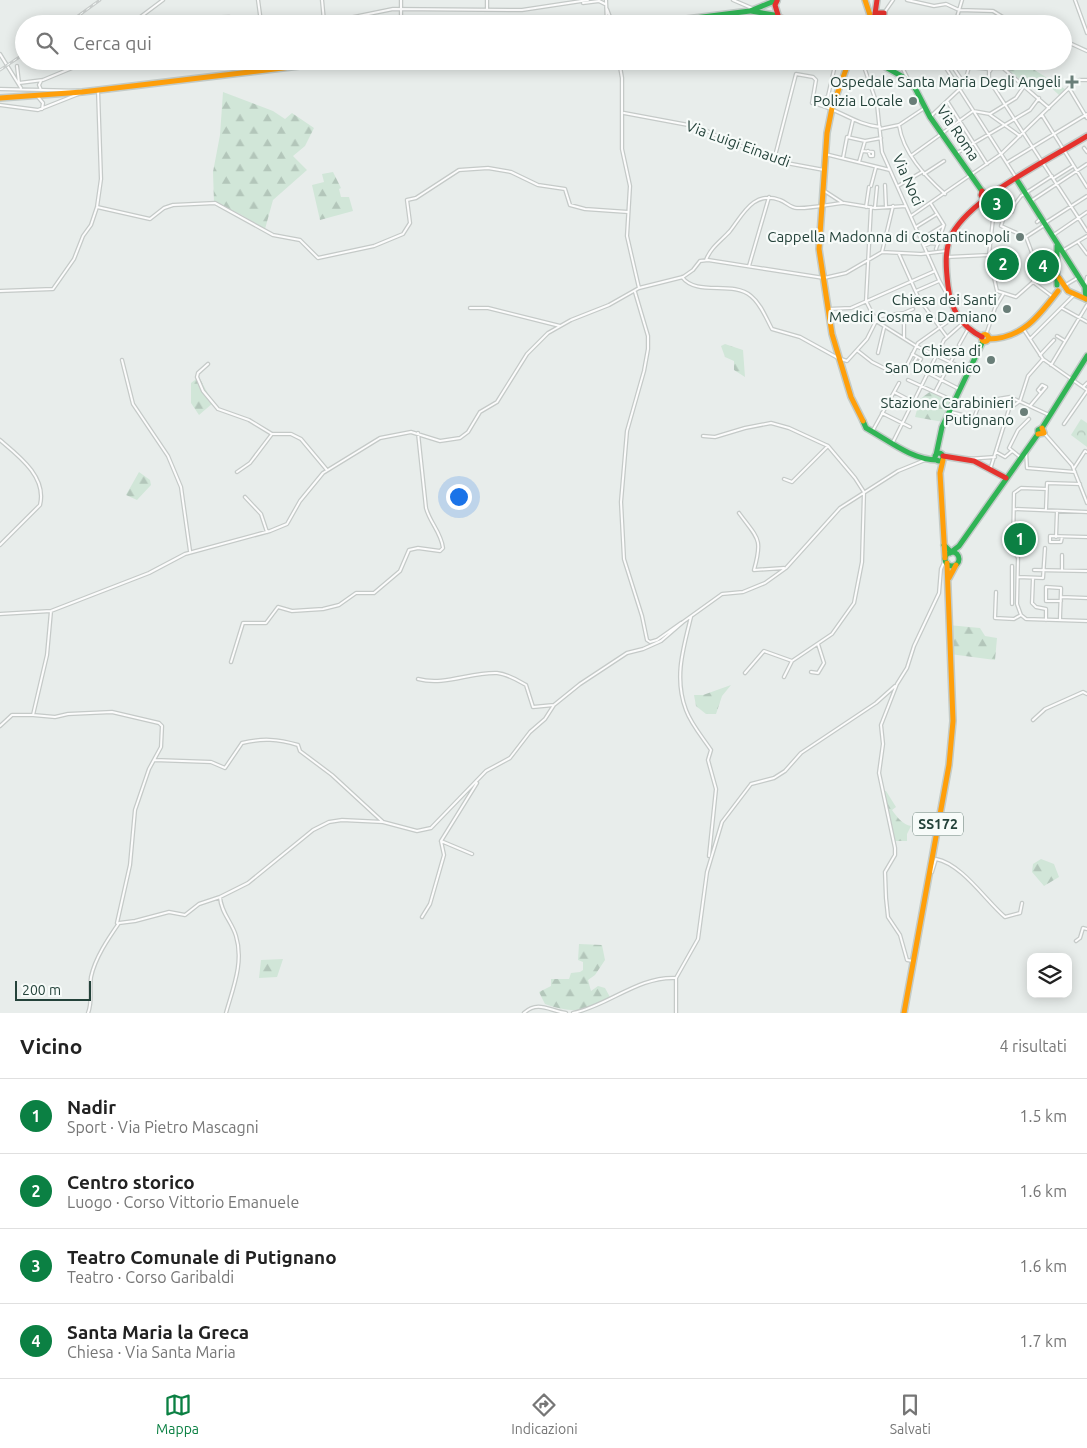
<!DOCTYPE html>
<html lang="it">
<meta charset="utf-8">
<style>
:root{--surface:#fff;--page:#f6f6f6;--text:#222;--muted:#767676;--line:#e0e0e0;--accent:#0b8043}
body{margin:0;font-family:Ubuntu,sans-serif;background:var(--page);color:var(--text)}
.controls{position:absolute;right:15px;bottom:15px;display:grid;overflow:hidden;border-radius:10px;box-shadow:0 2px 12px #0003}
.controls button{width:45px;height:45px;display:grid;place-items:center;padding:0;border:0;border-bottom:1px solid var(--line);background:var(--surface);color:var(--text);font:25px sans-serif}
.scale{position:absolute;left:15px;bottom:12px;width:76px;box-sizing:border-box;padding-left:5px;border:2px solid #24423a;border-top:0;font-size:14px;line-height:18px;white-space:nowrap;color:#24423a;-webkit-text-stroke:4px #f7fbf9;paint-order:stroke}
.you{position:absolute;left:458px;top:496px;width:18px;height:18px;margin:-12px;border:4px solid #fff;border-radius:50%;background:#1a73e8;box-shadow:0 0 0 8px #1a73e833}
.badge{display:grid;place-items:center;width:32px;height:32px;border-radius:50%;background:var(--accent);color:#fff;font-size:16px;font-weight:700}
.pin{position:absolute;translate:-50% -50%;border:2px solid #fff;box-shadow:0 1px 5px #0006}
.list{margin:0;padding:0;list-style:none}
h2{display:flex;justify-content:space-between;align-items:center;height:65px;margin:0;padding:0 20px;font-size:21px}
h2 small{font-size:16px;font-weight:400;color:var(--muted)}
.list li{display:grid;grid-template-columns:32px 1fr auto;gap:15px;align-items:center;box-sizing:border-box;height:75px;padding:0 20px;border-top:1px solid var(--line)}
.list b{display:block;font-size:19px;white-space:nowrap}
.list p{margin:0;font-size:16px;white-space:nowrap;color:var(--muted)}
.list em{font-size:16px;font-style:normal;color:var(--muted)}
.icon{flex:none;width:28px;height:28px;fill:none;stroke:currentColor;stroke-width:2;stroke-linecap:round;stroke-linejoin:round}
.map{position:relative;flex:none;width:1087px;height:1013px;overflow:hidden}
.search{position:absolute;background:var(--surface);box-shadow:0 2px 12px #0003;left:15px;right:15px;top:15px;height:55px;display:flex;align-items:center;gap:12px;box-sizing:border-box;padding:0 18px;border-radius:28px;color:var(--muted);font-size:19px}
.sheet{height:365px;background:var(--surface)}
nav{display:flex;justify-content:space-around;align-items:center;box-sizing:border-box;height:70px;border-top:1px solid var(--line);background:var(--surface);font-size:14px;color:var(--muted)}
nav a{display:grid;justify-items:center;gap:2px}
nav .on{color:var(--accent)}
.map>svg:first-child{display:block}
.forest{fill:url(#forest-firs)}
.park{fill:url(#park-crowns)}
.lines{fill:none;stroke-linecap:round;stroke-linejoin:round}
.street-casing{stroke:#c5cac8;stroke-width:4.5}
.fast-casing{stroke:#c3cbc8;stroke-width:8}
.slow-casing{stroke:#c3cbc8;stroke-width:8}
.jam-casing{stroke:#c3cbc8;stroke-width:8}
.street{stroke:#fcfcfc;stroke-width:2}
.fast{stroke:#30b455;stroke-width:5}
.slow{stroke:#ff9f0a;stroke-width:5}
.jam{stroke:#e5322d;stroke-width:5}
.rail-casing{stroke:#c9cdcc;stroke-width:3}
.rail{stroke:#f7fbf9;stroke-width:1;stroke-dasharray:4;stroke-linecap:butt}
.poi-dot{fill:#697e78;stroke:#f7fbf9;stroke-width:2}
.labels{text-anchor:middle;stroke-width:4.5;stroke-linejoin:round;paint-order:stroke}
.shield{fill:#f7fbf9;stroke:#637a73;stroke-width:1}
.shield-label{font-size:14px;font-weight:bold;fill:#24423a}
.poi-label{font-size:15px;fill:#24423a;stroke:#f7fbf9;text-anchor:end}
.street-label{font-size:15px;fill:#24423a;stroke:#f7fbf9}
</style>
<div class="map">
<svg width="1087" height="1013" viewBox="0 0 1087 1013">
<defs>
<pattern id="forest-firs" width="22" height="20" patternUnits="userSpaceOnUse" patternTransform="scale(1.25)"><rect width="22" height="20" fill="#d1e6d8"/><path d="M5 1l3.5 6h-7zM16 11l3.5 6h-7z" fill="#b3c6ba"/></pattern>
<pattern id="park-crowns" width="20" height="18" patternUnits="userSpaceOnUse" patternTransform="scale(1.25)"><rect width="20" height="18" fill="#d1e6d8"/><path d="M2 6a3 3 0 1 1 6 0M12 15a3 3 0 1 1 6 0" fill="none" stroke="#b3c6ba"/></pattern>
</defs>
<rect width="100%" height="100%" fill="#e8edeb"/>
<!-- forest -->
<path class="forest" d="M1004,61H1020L1065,89L1059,95L1046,83L1041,91L1034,86L1032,88L1005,68Z
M223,92L273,111L285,119L292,113L314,128L305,146L293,156L307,170L273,200L265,229L240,214L214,202L213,172L220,135Z
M333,172L341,188L339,189L341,197H349L353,211L320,220L312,185L324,182L322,174Z
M725,344L743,350L745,377L734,370V361L725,357L721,346Z
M199,377L213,403L199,415L191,403V383Z
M931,391L950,402L943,422L915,417L920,399Z
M139,472L150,480L151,485L137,500L126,495Z
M948,625L980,628L985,636L997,638L995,660L950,654Z
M731,685L722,696L716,714H706L696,706L694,695H703Z
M882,791H886L896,807L892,810C897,817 903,825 911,826L907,834V841H895Z
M1041,859L1054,864L1059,877L1044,886L1032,872L1033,864Z
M579,944L602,945L605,960L595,975L588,980L591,991L598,986L605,988L611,999C586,1013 571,1013 545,1004L539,992L551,986V979H569L571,973L580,972L583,970V962L578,960Z
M283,959L277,977L259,978L261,960Z"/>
<!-- park -->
<path class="park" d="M1081,419L1087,423V447L1071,435Z"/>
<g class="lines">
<!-- street casing -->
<g class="street-casing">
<path id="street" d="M258,0L261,22
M322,0L324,21
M401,0V24
M487,0V10
M606,0L607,24
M733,0L754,9
M907,0L934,6L946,4L959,10L993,11L1014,24
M1075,0L1087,33
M583,3L599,1L605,4
M607,9L612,22
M884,13L893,0
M136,20L229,17L268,24
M131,24L163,0
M298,24L349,18L393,9L522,10L588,0
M955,24L962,0
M1063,40L1087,51
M0,54L21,88
M619,61L622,78V149L630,186L627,236L639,288
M862,61L877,104L882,152L939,280L949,298
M899,61L908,79
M937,61L946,68L1017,179
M949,61L963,82
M964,61L969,67L988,69
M17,66L19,83L43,80L89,61
M944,67L952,61
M990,68L991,69L990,71L988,69Z
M990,68L991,61
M991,68H1003L1049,108
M989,70V80L1087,231
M895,71L900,63
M41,81L39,85L41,90
M1069,88L1087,118
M0,89L85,91
M38,97L43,103L42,109
M947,101L987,164
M818,104L828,96L836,61
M0,105L38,110L81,93
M624,113L699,127L721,138L781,162L824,170
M989,114L1020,136
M1042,115L1087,187
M930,117L964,85L969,67
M899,125C903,153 925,176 945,194
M880,129L899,125L926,107
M849,137L853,120
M1084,148L1087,152
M862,151L873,152V156H870L868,151
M957,153L1030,110L1039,98
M825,154L890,170
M912,155L973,111L990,114L1016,98L1025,85
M843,158L847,137L865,141L881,138
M774,160L796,74L813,77L816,80L812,103C836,107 855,125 880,127
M859,162L865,141
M1008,162L1087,114
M924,174L944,161
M1054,178L1073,166
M885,185L886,207
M871,186L876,167
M898,186L922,172
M1004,189L1015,204L1021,196L1052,176
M990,199L994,210L989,255L997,291L1016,297L1033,282
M1031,201L1087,164
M844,203L875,208L906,206
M931,204L944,225
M97,207L150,219L164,208L173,205L215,203L273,235L300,240L318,258L374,246L403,234L410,223L407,200L416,198L459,170L488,168L511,172L538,185L565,189L570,205L585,209L628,212
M866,207L869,187
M871,207L866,301L876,321L916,346L969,371
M875,207L877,187
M1006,213L1012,212L1015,204
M911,216L1001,154L1069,88L1079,80H1087
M995,217L1003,220L1001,226L1026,237L1035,261L1033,282
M1037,222L1042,218
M1045,223L1087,196
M916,227L937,214
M1052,236L1087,212
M1026,237L1046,224
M920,240L944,225
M1078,242L1087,254
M924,246L931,243L938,244
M936,249L944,225
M1062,251L1087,236
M882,252L893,206
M899,254L919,299L947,337
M947,257L989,255
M706,260C711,247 721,241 730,231C743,214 754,190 780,200C786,202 791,208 797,208C809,209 830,204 843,203L823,190
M749,266L769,197
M682,277C697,297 732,280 751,296C761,304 766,318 772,329L800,337L838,358L847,361L867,339L876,321
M1033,282L1053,297
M1064,286L1079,277
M1085,287L1087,277
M0,291L53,289L74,259L83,236L91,225L97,207L101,179L98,90
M916,291L939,281
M635,292L648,336V349L644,371L627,431L621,502L624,559L642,616L647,640L650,642L657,640L681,623
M470,308H488L560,326
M1062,308L1087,322
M828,309L851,308L935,271
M874,317L904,313L913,309
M1024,330L1043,359L1087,390
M986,335L995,308L1004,293
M1057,336L1065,341
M904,338V313
M1030,339L1074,295
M959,345L968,329
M858,351L872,362L894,373
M878,353L884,328
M912,354L921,359L918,364L914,362L917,357
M1040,355L1054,340
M122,360L133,404L168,456L181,487L190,551
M208,364L198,373L197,377L203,391L218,409L249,420L272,434H291L301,439L327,470
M1051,365L1087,305
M905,369L918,343L956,316
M928,373L959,389
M908,380L954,401
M1083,387L1087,383
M894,392L913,402
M935,392L958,348
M1041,393L1038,390L1042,385L1046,387
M1020,401L1028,376L1043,359
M1030,406L1046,387
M911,407L944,340L962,324
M951,412L974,418L980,402L1010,397L1049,415
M882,413L910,427
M1064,424L1087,391
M872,432L899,383
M1044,433L1072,465L1087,503
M703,436L715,437L745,428L771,423L789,428L828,446L855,478L864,492L862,562L854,603L832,634L792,661L764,651L745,673
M0,440C19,456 47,477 40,505L0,545
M893,442L909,410
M1026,451L1027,468L1075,472
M996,452L1005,457L1012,451
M1020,457L1009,448L1018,430L1029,419
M967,459L995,457
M1074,468L1085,451L1087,452
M990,470L1009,409L1020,401
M237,472L250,463L272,434
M784,479L792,482L828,446
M245,497L261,514L267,532
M1014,509L1087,512
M1046,509L1047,483L1080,484
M739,513C758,539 763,538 754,570L784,568
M1056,537L1057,511
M1062,537L1061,542H1050V536L1087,537
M1034,570L1087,571
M1062,570V555
M1018,577L1043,578L1045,548
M1033,578L1032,603L1036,607L1046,609V620
M996,592L995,618L1014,619L1021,615
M1061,597L1087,598
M1012,604V566
M0,614L51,611L149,573L185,554L270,531L287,524L300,501L323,473L380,438L411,432L440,441L460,438L468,432L480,412L497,402L527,354L548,333L571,320L609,305L639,288L683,277L693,270L700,261L708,260L824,278L846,273L882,252L921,254L946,251
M1021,615L1017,604L1018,558L1013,548L1014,493L1021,488L1047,489
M1021,615L1026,619L1087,621
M691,617C683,649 674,678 686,710C691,724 703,738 711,750L708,760L716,789L709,856
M1060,620C1060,609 1061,599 1061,588L1046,587V601H1061
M231,662L243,623H266L278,607L292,611L323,609L339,605L356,593H374L400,571L409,550L418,548L440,551L443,548C441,532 430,523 426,508L418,433
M811,672L818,673L824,663L818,644
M784,677L792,661
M418,679C445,686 470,672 497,673C508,674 517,680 526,685L533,707L554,705
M33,715L55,717L68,714L112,712L159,723L162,726L161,747L149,769L135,810L130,865L117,923
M1033,720L1045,709L1083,692L1087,694
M0,726L12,715H33L47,655L51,611
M154,760L211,762L225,768L242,743C262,738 278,739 298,745L300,751L332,775L383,822
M441,841L477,783
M441,841L472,854
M929,872H932L936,859C962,864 986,901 1005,917L1020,913L1022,903
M220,897C221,913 232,922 236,936C244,962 233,988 226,1013
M422,917L430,904L444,855L441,841
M1076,941L1080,938L1083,928L1087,929
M913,961L907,960L900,935L888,917L886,898L885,872L895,855V848L879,773L883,744L881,725L897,684L907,668L914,646L939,593L941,569L945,560
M676,978L698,939L707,872L722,822L751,784L774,778L785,771L801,753L876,703L895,686
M88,1013C93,1001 89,989 91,977C95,958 108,939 119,923L135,921L169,912L185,915L199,904L220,897L248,883L313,830L329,822L342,820L383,822L417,831L431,828L486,771L510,758L530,732L545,719L554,705L580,684L627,653L643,649L661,641L683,622L722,594L743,592L765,583L786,568L840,508L898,471L925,460
M524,1013C538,1000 550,1011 566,1013
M573,1013C608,1006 638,976 676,978
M676,1013V978"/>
</g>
<!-- fast casing -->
<g class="fast-casing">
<path id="fast" d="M751,11L774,15L794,24
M647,24L750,11L777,0
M875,61L903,77L915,88L930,117L982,191L990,198
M1017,180L1085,287L1086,299
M1057,246V285
M863,421L866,428C888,440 912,460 937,460
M935 457a4 4 0 1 1 8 0a4 4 0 1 1-8 0Z
M936,455L942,427L983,341
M944,545L950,551
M945 559a7 7 0 1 1 14 0a7 7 0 1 1-14 0Z
M950,553L959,546L1038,434V430L1042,428L1087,356"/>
</g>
<!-- slow casing -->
<g class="slow-casing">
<path id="slow" d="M865,0L873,24
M608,24H616
M849,61L832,108L827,133L819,249L832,334L851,397L863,421
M0,98L82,92L341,61
M1059,278L1068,291L1086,299
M981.5 338a3.5 3.5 0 1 1 7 0a3.5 3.5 0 1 1-7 0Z
M988,339C1022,339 1039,316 1058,291
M1038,434L1044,433L1042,428
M943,460L940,473L945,558
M949,578L956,565
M904,1013L949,765L953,721L947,563"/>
</g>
<!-- jam casing -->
<g class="jam-casing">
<path id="jam" d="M777,1L775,5L778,15
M875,13H884L883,24
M874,21L877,0
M982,191L981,195L985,201
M982,337C961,326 951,310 948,286C946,269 944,249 952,234C973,196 1050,159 1087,136
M943,456L974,461L1006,478"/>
</g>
<!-- street -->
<use href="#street" class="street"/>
<!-- fast -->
<use href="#fast" class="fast"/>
<!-- slow -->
<use href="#slow" class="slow"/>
<!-- jam -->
<use href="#jam" class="jam"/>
<!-- rail casing -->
<g class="rail-casing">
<path id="rail" d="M67,24L100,0
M0,70L24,54"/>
</g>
<!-- rail -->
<use href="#rail" class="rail"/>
</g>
<!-- markers -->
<g class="poi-dot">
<path d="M1069.5 74.5h5v5h5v5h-5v5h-5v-5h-5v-5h5z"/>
<circle cx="913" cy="101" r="5"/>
<circle cx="1020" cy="237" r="5"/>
<circle cx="1007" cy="309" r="5"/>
<circle cx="991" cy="360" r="5"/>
<circle cx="1024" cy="412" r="5"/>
</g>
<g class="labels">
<!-- shield labels -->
<rect class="shield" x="913" y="812.5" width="50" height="23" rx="4"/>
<g class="shield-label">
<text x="938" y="829">SS172</text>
</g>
<!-- poi labels -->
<g class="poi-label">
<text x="1061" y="87">Ospedale Santa Maria Degli Angeli</text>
<text x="903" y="106">Polizia Locale</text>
<text x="1010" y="242">Cappella Madonna di Costantinopoli</text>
<text x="997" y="305">Chiesa dei Santi<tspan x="997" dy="17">Medici Cosma e Damiano</tspan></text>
<text x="981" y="356">Chiesa di<tspan x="981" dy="17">San Domenico</tspan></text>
<text x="1014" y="408">Stazione Carabinieri<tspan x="1014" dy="17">Putignano</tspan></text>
</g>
<!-- street labels -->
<g class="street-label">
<text transform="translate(958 133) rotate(56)" y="5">Via Roma</text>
<text transform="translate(738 144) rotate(20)" y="5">Via Luigi Einaudi</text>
<text transform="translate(908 180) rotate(66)" y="5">Via Noci</text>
</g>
</g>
</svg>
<div class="controls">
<button><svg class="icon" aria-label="layers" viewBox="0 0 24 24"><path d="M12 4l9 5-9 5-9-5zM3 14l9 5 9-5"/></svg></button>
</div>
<div class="scale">200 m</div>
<div class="you"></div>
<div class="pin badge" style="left:1020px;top:539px">1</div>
<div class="pin badge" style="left:1003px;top:264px">2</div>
<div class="pin badge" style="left:997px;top:204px">3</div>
<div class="pin badge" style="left:1043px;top:266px">4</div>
<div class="search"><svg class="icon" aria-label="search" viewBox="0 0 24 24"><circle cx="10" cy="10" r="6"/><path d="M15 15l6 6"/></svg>Cerca qui</div>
</div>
<section class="sheet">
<h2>Vicino<small>4 risultati</small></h2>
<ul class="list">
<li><span class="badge">1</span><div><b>Nadir</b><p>Sport · Via Pietro Mascagni</p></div><em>1.5 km</em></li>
<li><span class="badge">2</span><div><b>Centro storico</b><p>Luogo · Corso Vittorio Emanuele</p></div><em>1.6 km</em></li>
<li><span class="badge">3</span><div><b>Teatro Comunale di Putignano</b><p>Teatro · Corso Garibaldi</p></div><em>1.6 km</em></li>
<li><span class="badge">4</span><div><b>Santa Maria la Greca</b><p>Chiesa · Via Santa Maria</p></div><em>1.7 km</em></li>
</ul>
</section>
<nav>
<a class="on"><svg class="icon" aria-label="map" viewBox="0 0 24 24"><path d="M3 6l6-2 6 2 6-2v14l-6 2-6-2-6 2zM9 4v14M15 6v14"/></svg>Mappa</a>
<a><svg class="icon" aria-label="directions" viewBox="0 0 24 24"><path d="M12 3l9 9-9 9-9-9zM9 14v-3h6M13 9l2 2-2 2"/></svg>Indicazioni</a>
<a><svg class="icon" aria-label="saved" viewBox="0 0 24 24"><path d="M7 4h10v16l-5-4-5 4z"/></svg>Salvati</a>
</nav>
